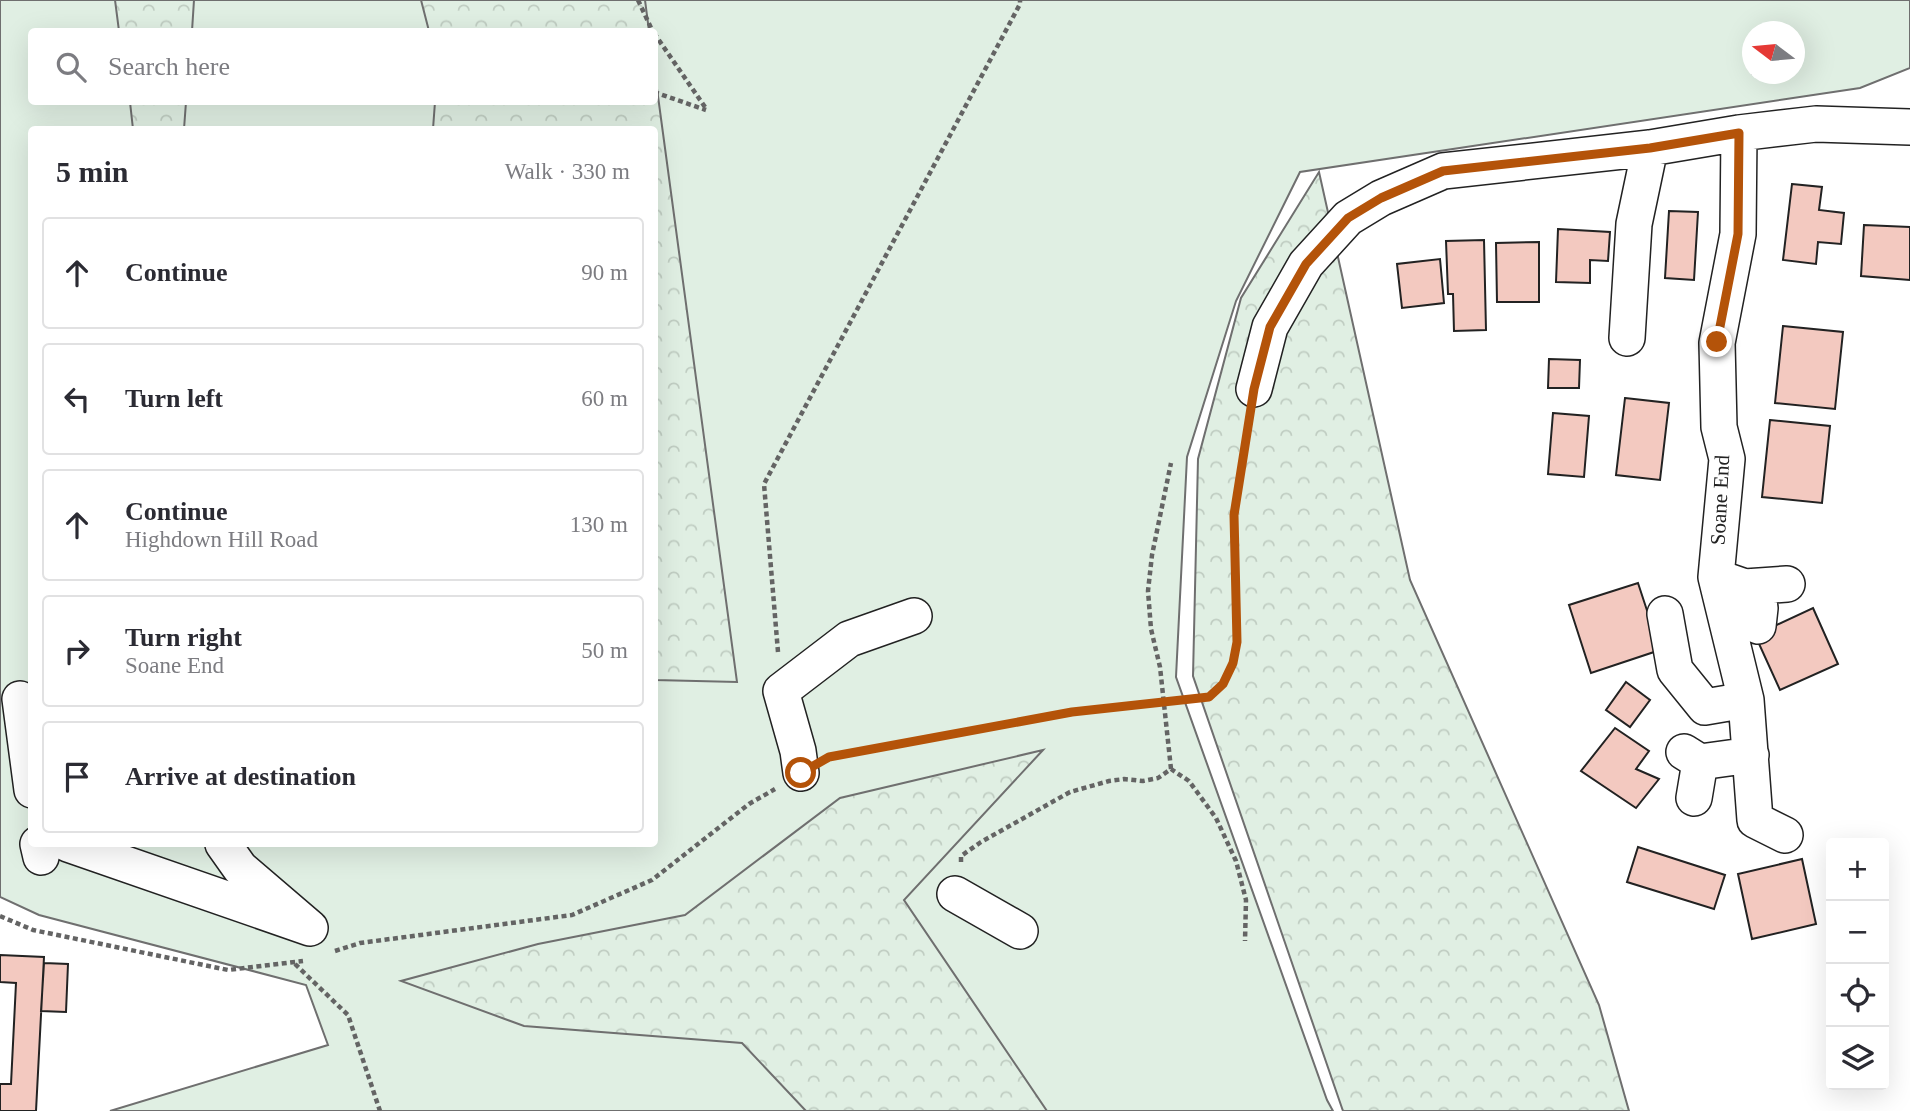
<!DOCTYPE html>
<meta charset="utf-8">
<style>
:root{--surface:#fff;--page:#f2f2f3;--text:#2b2b33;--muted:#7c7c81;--line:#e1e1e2}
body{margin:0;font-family:"Times New Roman",serif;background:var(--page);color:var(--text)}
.controls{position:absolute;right:21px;bottom:21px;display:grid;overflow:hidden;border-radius:7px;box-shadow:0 7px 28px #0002}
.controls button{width:63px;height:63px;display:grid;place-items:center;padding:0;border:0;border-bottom:2px solid var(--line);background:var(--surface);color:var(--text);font:35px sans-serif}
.compass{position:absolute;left:1742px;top:21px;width:63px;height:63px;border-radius:50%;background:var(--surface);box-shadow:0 7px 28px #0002;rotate:286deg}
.stop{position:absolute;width:21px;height:21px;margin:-16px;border:5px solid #b45309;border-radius:50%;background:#fff}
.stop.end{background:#b45309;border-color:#fff;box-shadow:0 2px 7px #0008}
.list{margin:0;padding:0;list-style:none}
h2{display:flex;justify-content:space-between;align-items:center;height:91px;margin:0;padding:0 28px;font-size:30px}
h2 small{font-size:23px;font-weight:400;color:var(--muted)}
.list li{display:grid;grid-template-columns:46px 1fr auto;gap:21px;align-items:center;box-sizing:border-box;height:112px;margin:0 14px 14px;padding:0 14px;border:2px solid var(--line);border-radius:7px}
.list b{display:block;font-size:26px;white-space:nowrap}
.list p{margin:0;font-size:23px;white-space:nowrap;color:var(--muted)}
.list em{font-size:23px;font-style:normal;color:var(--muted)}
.icon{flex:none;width:38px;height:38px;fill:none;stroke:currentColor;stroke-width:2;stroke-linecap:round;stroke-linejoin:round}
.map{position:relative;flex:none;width:1910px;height:1111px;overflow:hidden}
.search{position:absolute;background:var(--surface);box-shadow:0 7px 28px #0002;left:28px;top:28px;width:630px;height:77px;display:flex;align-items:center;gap:18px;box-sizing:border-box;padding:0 24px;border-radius:7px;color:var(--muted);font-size:26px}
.panel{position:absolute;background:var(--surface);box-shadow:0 7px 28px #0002;left:28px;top:126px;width:630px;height:721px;border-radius:7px}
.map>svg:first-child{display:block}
.grass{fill:#e0efe3;stroke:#6f6f6f;stroke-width:2;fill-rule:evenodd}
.forest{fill:url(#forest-crowns);stroke:#6f6f6f;stroke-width:2}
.building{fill:#f3c9c0;stroke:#222;stroke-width:2}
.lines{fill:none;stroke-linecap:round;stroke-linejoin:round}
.minor-casing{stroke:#222;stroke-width:38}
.path{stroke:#646464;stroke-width:4.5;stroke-dasharray:5 3.5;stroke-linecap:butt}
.minor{stroke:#fff;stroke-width:35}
.route{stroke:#b45309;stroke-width:9}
.labels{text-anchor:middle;stroke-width:5;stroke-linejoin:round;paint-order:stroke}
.street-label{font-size:21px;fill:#222;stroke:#fff}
</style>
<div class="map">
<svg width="1910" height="1111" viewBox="0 0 1910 1111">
<defs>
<pattern id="forest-crowns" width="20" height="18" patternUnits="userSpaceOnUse" patternTransform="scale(1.75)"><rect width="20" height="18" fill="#e0efe3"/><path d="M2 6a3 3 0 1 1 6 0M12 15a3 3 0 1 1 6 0" fill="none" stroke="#c0cdc2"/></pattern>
</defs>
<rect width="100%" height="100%" fill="#fff"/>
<!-- grass -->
<path class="grass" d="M0,0H1910V68L1860,88L1300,172L1236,301L1187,457L1176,677L1327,1100L1333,1111H110L328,1045L306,985L39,915L0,897ZM32,32H654V102H32ZM1752,32H1794V74H1752ZM32,130H654V844H32Z"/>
<!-- forest -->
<path class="forest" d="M115,0H194L192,31H119Z
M421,0H645L649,31H429Z
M655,74L737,682L655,680L654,130L433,129L435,102H654Z
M130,102H186L184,129H133Z
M1319,172L1410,580L1599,1005L1629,1111H1343L1193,676L1198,459L1241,298Z
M1043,750L904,900L1047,1111H806L742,1043L524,1026L401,981L538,944L685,915L840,798Z"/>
<!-- building -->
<path class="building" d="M1792,184L1822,187L1819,210L1844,213L1841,244L1818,242L1816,264L1783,260Z
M1669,211L1698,212L1694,280L1665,278Z
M1864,225L1910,227V280L1861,276Z
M1558,229L1610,232L1608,261L1590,260V283L1556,282Z
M1484,240L1486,330L1454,331L1453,294H1448L1446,241Z
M1539,242V302H1497L1496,243Z
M1440,259L1444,303L1402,308L1397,264Z
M1783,326L1843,332L1835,409L1775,403Z
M1549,359L1580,360L1579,388H1548Z
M1625,398L1669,403L1660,480L1616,475Z
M1553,413L1589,416L1584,477L1548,474Z
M1770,420L1830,426L1822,503L1762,497Z
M1638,583L1660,650L1591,673L1569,605Z
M1813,608L1838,664L1780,690L1755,635Z
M1626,682L1650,700L1630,727L1606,710Z
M1615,728L1649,751L1636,769L1659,779L1636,808L1581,771Z
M1638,847L1725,875L1714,909L1627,882Z
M1802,859L1816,924L1752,939L1738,874Z
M0,955L44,957L36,1111H0V1084H11L16,983L0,982Z
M44,963L68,964L66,1012L41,1011Z"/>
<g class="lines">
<!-- minor casing -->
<g class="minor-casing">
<path id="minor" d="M1739,133L1738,234L1717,343L1719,427L1727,459L1716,577L1746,700L1755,820L1785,835
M1627,338L1634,224L1650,148
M1254,389L1270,327L1306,264L1348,218L1381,198L1443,171L1650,148L1739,133L1816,124L1910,127
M1716,577L1745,587L1787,584
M1745,587L1760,608L1758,626
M1665,614L1675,670L1705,707L1746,700
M20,699L32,790
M1684,752L1700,762L1751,755
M801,773L798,751L781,691L849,639L914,616
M1694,798L1700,762
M38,844L41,857
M68,844L310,928L240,868L223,844
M955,894L1020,931"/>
</g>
<!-- path -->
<path class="path" d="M638,0L653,32
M654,33L707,110
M654,92L706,110
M778,652L764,484L1020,4V0
M831,756L1072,712L1209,697L1223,684L1233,663L1237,642L1234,515L1250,419
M1171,769L1160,667L1151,629L1148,591L1152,555L1171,463
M961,862V856L981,842L1070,792L1109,781L1124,779L1143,781L1158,778L1171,769L1189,781L1216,818L1236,861L1246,900L1245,941
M0,916L33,930L228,970L303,961
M335,951L360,943L572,915L652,880L749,804L775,789
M295,964L348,1015L380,1111"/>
<!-- minor -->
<use href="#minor" class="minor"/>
</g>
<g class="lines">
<!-- route -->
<path class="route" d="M801,773L829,757L1072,712L1209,697L1223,684L1233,663L1237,642L1234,515L1254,389L1270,327L1306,264L1348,218L1381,198L1443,171L1650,148L1739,133L1738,234L1717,342"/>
</g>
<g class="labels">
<!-- street labels -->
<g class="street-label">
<text transform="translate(1720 500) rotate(-87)" y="7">Soane End</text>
</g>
</g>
</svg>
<div class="controls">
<button>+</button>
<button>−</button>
<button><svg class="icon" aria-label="locate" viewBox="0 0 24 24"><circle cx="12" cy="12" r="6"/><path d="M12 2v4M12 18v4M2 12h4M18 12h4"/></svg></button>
<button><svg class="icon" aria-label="layers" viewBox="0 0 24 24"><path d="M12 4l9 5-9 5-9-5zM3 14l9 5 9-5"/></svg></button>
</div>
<svg class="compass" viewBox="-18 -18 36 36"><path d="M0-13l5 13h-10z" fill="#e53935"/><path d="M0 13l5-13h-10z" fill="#7c7c81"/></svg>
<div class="stop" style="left:801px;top:773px"></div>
<div class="stop end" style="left:1717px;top:342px"></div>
<div class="search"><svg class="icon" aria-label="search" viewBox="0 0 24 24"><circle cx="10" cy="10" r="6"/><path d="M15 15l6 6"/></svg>Search here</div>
<section class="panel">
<h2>5 min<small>Walk · 330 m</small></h2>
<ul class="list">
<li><svg class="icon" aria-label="ahead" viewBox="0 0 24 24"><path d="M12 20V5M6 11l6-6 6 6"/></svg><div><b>Continue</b></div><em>90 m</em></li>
<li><svg class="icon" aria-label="left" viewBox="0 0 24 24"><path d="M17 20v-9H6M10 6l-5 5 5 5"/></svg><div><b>Turn left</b></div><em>60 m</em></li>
<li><svg class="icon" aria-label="ahead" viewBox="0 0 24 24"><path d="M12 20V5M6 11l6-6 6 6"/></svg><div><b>Continue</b><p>Highdown Hill Road</p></div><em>130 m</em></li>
<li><svg class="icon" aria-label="right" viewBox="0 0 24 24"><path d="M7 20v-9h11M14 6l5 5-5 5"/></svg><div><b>Turn right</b><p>Soane End</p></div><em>50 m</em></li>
<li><svg class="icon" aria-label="arrive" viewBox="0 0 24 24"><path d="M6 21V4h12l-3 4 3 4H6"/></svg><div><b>Arrive at destination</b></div></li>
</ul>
</section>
</div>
